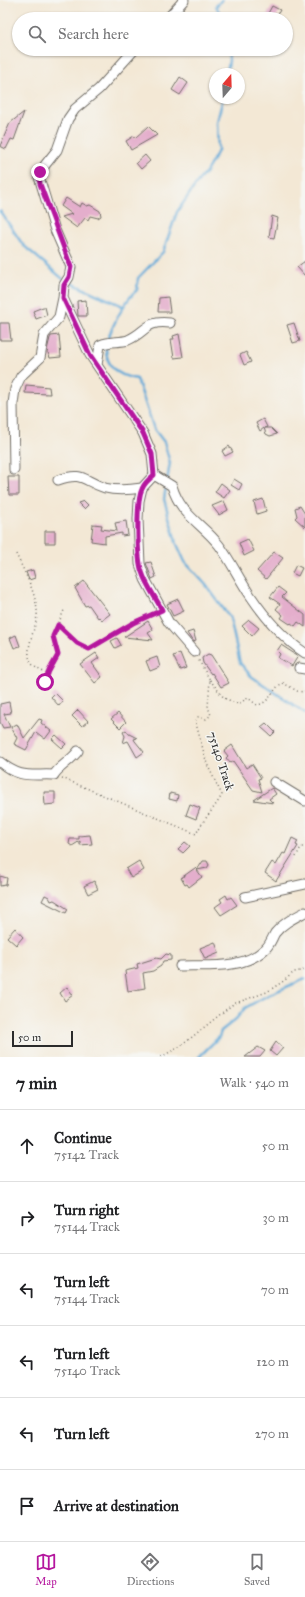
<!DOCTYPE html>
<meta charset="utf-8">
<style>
:root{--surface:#fff;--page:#f6f6f6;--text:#202124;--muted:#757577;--line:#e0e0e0;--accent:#b5179e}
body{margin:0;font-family:"IM FELL Great Primer",serif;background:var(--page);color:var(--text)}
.compass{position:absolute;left:209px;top:68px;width:36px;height:36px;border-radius:50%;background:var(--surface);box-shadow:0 1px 3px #0004;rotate:19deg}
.scale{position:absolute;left:12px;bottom:10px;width:61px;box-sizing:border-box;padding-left:4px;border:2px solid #2b2b2b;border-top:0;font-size:11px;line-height:14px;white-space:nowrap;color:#2b2b2b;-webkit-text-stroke:3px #f6f6f2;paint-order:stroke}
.stop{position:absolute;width:12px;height:12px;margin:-9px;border:3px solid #b5179e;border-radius:50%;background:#fff}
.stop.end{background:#b5179e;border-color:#fff;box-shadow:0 1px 4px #0008}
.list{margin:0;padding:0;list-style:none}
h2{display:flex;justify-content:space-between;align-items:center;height:52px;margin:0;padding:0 16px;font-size:17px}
h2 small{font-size:13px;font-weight:400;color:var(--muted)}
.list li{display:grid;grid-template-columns:26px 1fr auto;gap:12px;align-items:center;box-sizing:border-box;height:72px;padding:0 16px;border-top:1px solid var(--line)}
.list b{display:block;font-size:15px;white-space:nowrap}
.list p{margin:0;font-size:13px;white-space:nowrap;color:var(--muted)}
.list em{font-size:13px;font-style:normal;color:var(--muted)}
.icon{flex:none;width:22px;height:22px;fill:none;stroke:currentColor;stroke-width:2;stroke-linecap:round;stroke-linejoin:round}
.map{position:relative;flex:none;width:305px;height:1057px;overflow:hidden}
.search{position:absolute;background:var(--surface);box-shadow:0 1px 3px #0004;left:12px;right:12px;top:12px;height:44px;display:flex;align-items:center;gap:10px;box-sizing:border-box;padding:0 14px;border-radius:22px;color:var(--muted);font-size:15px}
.sheet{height:484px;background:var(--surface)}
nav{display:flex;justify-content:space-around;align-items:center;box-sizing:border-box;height:56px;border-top:1px solid var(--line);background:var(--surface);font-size:11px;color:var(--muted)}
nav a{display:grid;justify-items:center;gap:2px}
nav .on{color:var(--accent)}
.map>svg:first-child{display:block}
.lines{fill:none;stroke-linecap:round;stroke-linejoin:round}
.stream{stroke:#60a9d8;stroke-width:2.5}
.building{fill:#e4aecc}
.minor-casing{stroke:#716d66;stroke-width:11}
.path{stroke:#716d66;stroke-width:1.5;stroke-dasharray:1 3;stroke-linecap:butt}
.minor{stroke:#fff;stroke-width:9}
.route{stroke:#b5179e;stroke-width:5}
.labels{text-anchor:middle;stroke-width:3;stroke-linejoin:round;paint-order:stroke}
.street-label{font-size:12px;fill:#2b2b2b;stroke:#f6f6f2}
</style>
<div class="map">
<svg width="305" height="1057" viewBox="0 0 305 1057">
<rect width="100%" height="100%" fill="#f6f6f2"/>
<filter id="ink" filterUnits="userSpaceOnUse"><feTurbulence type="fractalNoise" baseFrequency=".025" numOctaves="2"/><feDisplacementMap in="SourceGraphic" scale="8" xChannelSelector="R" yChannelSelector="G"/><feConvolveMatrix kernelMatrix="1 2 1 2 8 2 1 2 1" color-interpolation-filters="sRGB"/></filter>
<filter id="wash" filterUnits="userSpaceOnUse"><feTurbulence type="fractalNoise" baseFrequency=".012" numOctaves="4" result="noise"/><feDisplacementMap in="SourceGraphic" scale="16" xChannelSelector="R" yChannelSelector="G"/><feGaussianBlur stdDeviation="0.9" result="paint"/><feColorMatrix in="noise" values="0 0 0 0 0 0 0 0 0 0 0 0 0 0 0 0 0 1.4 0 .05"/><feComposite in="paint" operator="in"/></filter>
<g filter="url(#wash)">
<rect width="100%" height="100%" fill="#f3e8d5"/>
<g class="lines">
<!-- stream -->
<path class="stream" d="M222,0L216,6L223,19
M227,74L229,60L228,49
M0,211L23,245L63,279
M71,283L123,306
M108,339C113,324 126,299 137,290L138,278L163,252L177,212L199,180L206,172L218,151L217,122L223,98
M106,346C105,367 118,376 137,379L154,429L164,442L170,463L164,499L176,542L185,562L206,585L230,618L240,663L251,676L305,713
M199,1057L219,1037L221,1031L236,1019L245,1008L270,994L305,979"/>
</g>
<g id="blocks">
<!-- building -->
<path class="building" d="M272,6L280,10L275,19H265Z
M180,77L188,83L180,95L172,90Z
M24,112L14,140L11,139L6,149L0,146L10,123Z
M148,126L157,135L131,150L126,141L134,136L135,138Z
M145,155L150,161L141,169L136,163Z
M66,198L80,207L82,203L87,206L90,205L100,211L101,216L98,218L90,216L88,220L85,218L77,228L62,217L72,214L61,206Z
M272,216L278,218L274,238L269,237Z
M305,261V276L297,267Z
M168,297L170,312H158L159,298Z
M86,300L87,316H78L77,301Z
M43,307H45L47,315L36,319L33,311Z
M0,323H9L11,340H0Z
M294,323L300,341L293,343L287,325Z
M179,334L183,357L174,358L171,339H174L173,336Z
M59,335L61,357L50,358L47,350L50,338L51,336Z
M246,352L251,362L244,365L240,355Z
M26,385L49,387L50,394L25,393Z
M263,419L267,427L265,428H271L277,434L270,436L266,434L264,428L260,431L256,423Z
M229,446L233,452L225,456L222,451Z
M8,477H19V495H9Z
M234,479L242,484L239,490L231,485Z
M221,483L230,490L224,498L215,492Z
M263,499L266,511L257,514L254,502Z
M84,501L88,505L84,509L78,503Z
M224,501L228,510L219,515L212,506Z
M300,506L305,514V527L295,518L297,516L295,508Z
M126,521L128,535L122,536V533L105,536V543L91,541L93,524L102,525L101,529L117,531L115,523Z
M45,531H55V543H45Z
M248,539L254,551L244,556L239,543Z
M274,552L283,558L266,579L257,571Z
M151,562L156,577L152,579L146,563Z
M296,565L302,568L298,576L292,573Z
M33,570L35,578L29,580L26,572Z
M84,581L110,614L102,620L99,617L98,618L89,605L85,606L75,588Z
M278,587L286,593L282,597L305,615V627L298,622L295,626L291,623L290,624L281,618L283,615L276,609L280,604L270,597Z
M178,599L184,611L173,616L167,604Z
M249,620L259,628L252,636L242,626Z
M148,621L153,630L148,633L153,640L124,637Z
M193,631L196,641L193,642L187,633Z
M16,635L20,646L14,648L10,638Z
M117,638L121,645L115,648L111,641Z
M281,645L298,656L292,666L278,658L280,654L277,651Z
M96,653L99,658L92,663L102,677L95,683L80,664Z
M180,653L186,668L180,670L173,656Z
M208,654L211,655L229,683L221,687L212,673L211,674L203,663L202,658Z
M157,657L160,667L150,671L146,661Z
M55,693L63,701L59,706L51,697Z
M9,702L11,713L4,714L10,727L3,728L0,722V704Z
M78,710L88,721L82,726L72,716Z
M118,713L126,722L120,728L111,719Z
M39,719L42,720L41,723L51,731L45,739L36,732L26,750L14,744L17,738L11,727L17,724L24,738Z
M266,723L275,732L271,736L261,727Z
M126,730L129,734L137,738L134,739L135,741L144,752L137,757L128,741L123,743L125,736L123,732Z
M56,735L66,744L62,748L52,739Z
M232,745L246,768L252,764L261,778L258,779L262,792L253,790L233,761L230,763L226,758L228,756L224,751Z
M272,788L276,794L269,799L273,803L254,800Z
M44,792H55V804L45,805Z
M170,793L178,795L177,801L169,799Z
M190,804L200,808L196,819L186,815Z
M90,835L92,844L80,845V841L72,846L69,844L70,839H79V836Z
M292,838L298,841L296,845L298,846L276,881L265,873L272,862L276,865L283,853L285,854Z
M185,842L190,846L183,853L178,849Z
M139,861L144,870L131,878L126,869Z
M203,861H207L209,865L207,868L197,870L202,877L189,887L187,884L185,885L181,878L195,868L197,870Z
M0,876L7,878L6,885L0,886Z
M94,881L98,889L88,894L84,886Z
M45,895L49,897L51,901L54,900L68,909L66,913L42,901Z
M226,895L228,899L231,897L237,905L221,915L215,907L222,902L220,899Z
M15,928L23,937L16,945L7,937Z
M215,942L219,953L205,959L200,948Z
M166,954L171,955V960L163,961L161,966L153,971L143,973L145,988L128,991L125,971L138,968L137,964L156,958L161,959Z
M67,987L73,995L65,1001L60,993Z
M276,1042L283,1048L276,1056L270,1051Z
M258,1047L265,1051L260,1057H245Z"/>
</g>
</g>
<g filter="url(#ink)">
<use href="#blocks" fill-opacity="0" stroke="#716d66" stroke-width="1"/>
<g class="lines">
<!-- minor casing -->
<g class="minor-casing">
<path id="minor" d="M167,19L184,0
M135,49L99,89L75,109L68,119L57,150L45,165L39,177L55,230L71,267L69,277L64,285L63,298L90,355L143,433L152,454L154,475
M97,365L100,345C111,340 119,343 128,340C147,332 145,320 170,323
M14,470L13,404L15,389L21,376L40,358L44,335L59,317L63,298
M154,475L172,486C181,516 202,523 219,545C231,561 239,579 250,595C264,616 284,639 305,653
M154,475L142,488L139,501L138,519L140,564L145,579L169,623L194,652
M58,480C84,471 83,481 105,488C117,491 129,490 142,488
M299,668L305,669
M0,762C20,779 31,774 54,775C57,768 72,760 78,751
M274,782L305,801
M245,897L305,884
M180,966C208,965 243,970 265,949C270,945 272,938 275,933C283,923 294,918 305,912"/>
</g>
<!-- path -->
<path class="path" d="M16,554C24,571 35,591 37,610C39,625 20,654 34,666C38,670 44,672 48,674
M57,625L77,643L89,649L133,623L153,613
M210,680L224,698L238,704L248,698L257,705C271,703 272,688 283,683L299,692L305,691
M45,682L58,655L53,636L65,608
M62,778L196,834C203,820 214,809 222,795L207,764L195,720L198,717L206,719L211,715L208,707L210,680L198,659
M296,857L301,847H305
M161,1057L181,1046L233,1004L267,992L285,980L294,972L305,970"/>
<!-- minor -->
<use href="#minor" class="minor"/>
</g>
</g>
<g class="lines" filter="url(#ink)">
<!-- route -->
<path class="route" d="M40,172L39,177L40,184L71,267L69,277L64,285L63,298L90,355L143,433L152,454L154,475C149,479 144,484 142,489C136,501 137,559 142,572C146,585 156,598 162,610L133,623L89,649L77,643L58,625L53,636L58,655L49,671L45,682"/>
</g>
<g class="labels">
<!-- street labels -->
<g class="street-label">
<text transform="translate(221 761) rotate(72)" y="4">75140 Track</text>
</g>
</g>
</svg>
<svg class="compass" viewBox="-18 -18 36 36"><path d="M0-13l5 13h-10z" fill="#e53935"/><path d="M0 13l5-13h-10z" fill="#757577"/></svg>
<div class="scale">50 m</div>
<div class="stop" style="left:45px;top:682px"></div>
<div class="stop end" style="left:40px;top:172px"></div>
<div class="search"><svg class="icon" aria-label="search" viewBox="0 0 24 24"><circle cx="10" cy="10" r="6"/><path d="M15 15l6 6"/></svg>Search here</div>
</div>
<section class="sheet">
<h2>7 min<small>Walk · 540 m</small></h2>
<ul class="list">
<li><svg class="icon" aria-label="ahead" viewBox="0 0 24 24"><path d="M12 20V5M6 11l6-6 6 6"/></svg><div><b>Continue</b><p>75142 Track</p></div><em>50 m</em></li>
<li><svg class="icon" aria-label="right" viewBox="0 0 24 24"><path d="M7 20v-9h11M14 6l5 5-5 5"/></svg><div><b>Turn right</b><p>75144 Track</p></div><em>30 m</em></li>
<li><svg class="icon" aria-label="left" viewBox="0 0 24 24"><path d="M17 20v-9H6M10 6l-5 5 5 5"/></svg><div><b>Turn left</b><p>75144 Track</p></div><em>70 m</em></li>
<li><svg class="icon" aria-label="left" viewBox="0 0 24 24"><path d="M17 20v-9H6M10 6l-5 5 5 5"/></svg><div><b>Turn left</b><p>75140 Track</p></div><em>120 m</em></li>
<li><svg class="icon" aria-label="left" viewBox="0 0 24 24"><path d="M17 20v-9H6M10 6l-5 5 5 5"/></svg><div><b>Turn left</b></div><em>270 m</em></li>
<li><svg class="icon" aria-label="arrive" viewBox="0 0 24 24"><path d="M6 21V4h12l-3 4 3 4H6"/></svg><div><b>Arrive at destination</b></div></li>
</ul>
</section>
<nav>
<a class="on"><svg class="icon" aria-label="map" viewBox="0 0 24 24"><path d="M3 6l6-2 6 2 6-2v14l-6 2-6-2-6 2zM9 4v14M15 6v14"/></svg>Map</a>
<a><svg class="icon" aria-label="directions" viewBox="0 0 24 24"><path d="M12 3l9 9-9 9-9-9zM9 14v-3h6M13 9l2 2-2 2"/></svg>Directions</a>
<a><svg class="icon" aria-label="saved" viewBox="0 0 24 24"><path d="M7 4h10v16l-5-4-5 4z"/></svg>Saved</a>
</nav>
